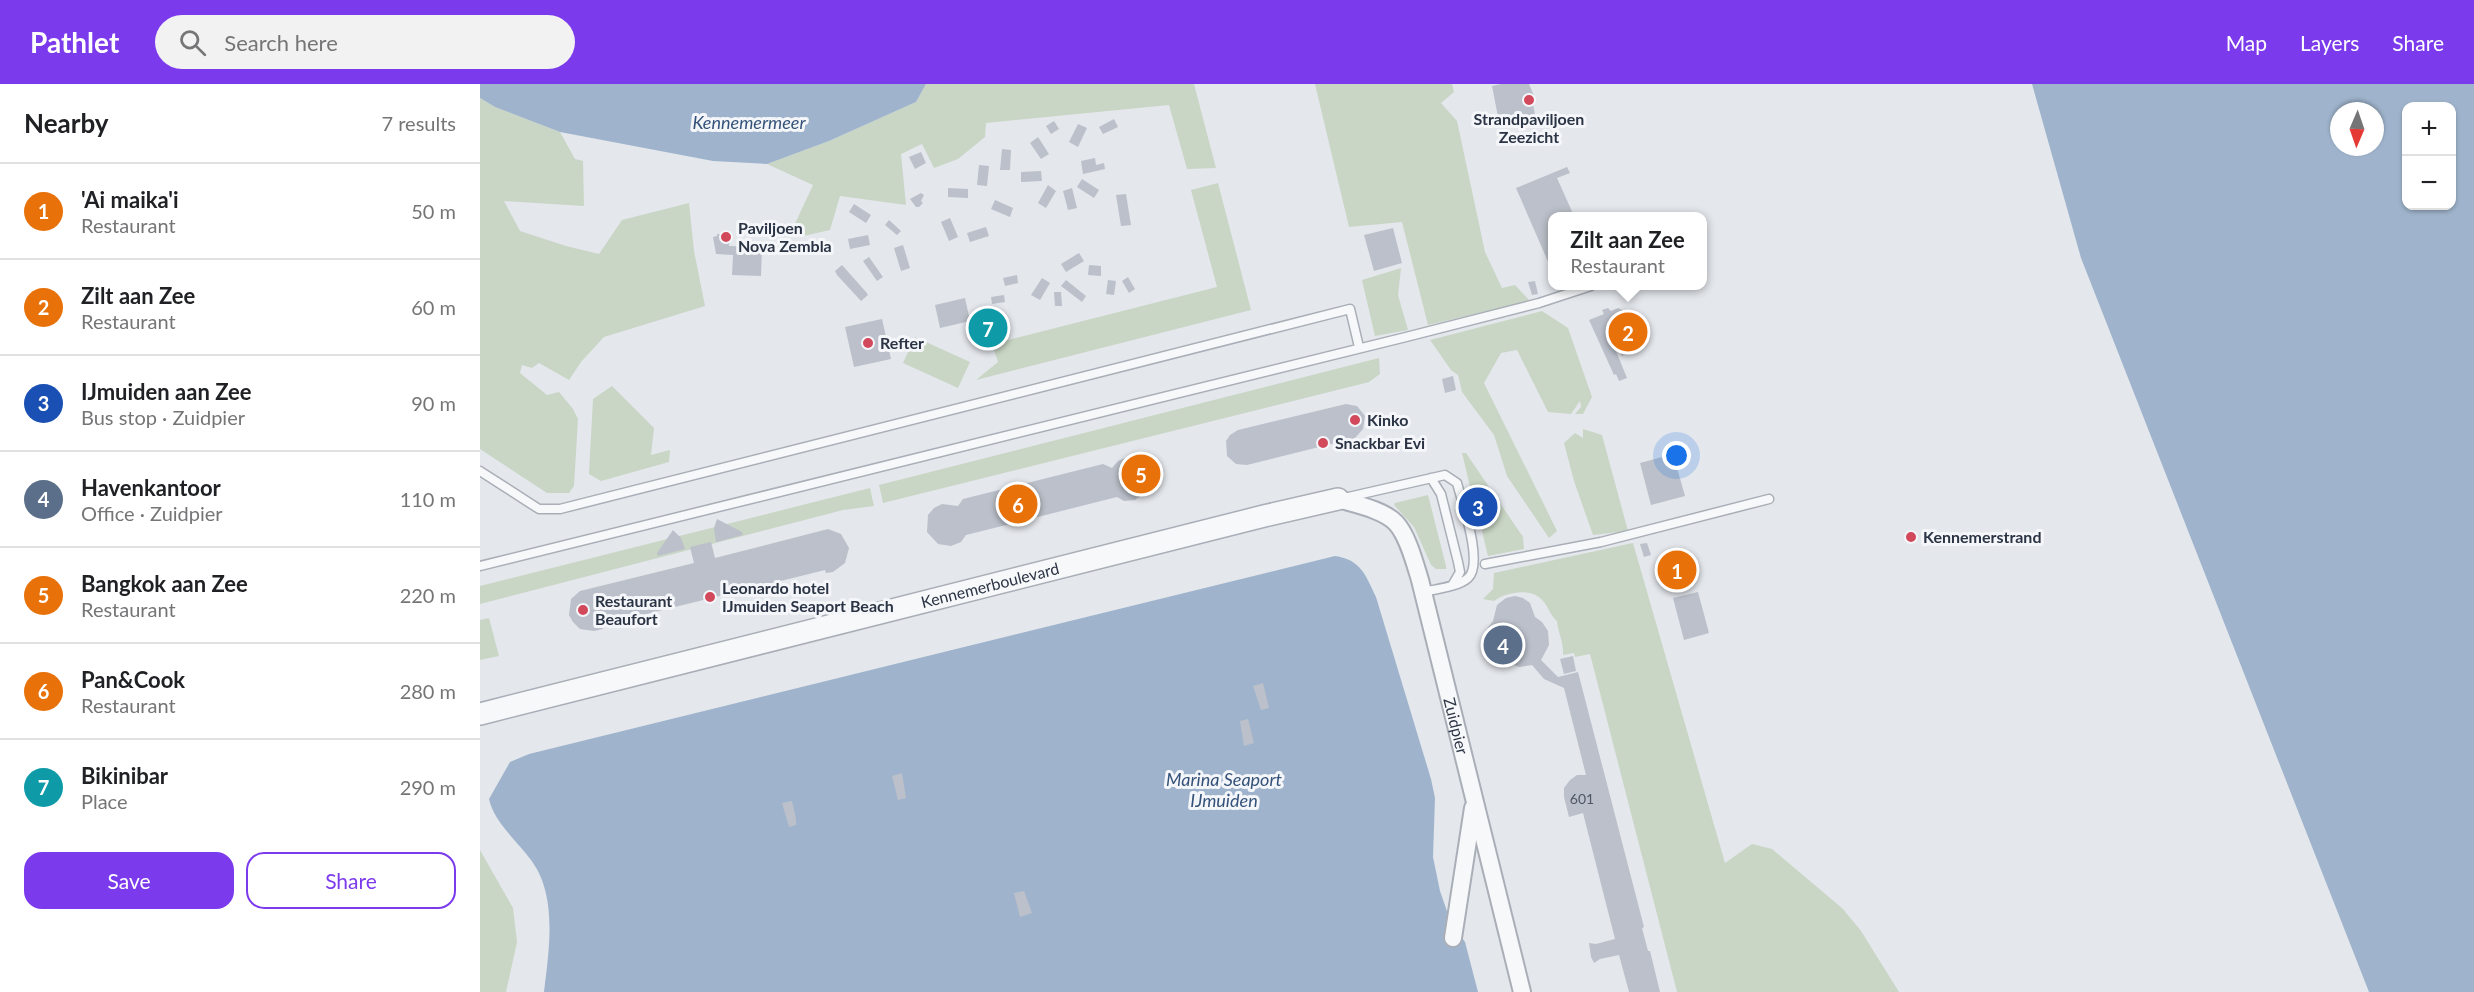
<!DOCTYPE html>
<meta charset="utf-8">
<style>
:root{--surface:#fff;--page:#f2f2f2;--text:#202124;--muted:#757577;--line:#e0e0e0;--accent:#7c3aed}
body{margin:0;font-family:Lato,sans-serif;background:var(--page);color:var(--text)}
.controls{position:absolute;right:18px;top:18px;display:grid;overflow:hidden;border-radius:12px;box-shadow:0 2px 4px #0004}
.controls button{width:54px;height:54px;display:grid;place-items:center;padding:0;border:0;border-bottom:2px solid var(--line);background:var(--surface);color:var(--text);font:30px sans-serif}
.compass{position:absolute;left:1850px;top:18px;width:54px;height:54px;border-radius:50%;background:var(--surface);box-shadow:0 2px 4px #0004;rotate:182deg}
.you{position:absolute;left:1197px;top:372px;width:21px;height:21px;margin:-15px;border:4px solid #fff;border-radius:50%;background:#1a73e8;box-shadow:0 0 0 9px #1a73e833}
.badge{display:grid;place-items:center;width:39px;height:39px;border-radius:50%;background:var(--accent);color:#fff;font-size:20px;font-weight:700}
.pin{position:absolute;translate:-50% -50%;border:3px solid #fff;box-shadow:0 2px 6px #0006}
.popup{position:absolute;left:1068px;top:128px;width:159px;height:78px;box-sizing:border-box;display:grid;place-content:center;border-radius:12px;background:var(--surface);filter:drop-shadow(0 2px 4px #0005);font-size:20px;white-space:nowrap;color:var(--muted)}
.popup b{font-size:22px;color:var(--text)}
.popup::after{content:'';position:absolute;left:50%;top:100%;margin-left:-12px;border:12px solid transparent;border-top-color:var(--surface)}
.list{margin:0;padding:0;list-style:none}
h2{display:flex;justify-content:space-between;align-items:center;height:78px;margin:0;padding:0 24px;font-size:26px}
h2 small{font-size:20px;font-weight:400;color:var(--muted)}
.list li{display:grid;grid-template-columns:39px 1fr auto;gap:18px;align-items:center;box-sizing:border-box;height:96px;padding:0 24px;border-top:2px solid var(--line)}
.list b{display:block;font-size:22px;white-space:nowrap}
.list p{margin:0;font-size:20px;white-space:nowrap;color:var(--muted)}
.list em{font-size:20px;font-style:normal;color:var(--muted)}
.actions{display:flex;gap:12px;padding:18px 24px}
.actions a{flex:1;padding:14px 0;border:2px solid var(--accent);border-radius:18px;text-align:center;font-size:21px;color:var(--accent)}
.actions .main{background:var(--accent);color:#fff}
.icon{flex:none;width:33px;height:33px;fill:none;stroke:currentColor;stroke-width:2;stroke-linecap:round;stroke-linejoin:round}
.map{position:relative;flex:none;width:1994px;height:908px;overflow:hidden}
header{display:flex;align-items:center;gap:36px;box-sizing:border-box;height:84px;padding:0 30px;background:var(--accent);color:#fff}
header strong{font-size:28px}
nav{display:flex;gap:33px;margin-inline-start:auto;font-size:21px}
.search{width:420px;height:54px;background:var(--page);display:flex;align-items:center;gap:15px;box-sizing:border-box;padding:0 21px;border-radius:33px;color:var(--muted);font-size:22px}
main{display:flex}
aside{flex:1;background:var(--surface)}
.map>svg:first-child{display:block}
.green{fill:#c9d6c5}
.water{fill:#9fb4cc;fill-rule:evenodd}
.building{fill:#bbc0ca}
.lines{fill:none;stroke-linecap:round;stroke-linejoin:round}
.service-casing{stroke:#a9aeb7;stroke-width:11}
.minor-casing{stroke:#a9aeb7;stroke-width:20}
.tertiary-casing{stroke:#a9aeb7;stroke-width:24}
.service{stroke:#f7f8fa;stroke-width:8}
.minor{stroke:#f7f8fa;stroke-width:16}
.tertiary{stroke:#f7f8fa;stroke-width:21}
.poi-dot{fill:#d1495b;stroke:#f4f6f9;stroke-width:2}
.labels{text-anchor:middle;stroke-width:6;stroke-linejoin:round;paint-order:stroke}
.number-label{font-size:14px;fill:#4f5766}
.poi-label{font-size:16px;font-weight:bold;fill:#2b3445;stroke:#f4f6f9;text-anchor:start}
.street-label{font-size:16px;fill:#2b3445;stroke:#f4f6f9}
.water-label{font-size:18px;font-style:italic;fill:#34527a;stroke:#f4f6f9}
</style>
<header>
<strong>Pathlet</strong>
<div class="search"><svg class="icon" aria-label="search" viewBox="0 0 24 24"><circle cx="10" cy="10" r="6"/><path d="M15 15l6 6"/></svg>Search here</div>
<nav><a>Map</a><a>Layers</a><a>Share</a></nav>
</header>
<main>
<aside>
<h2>Nearby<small>7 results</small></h2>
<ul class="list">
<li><span class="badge" style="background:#e8710a">1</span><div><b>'Ai maika'i</b><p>Restaurant</p></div><em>50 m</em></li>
<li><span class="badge" style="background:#e8710a">2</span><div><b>Zilt aan Zee</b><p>Restaurant</p></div><em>60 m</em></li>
<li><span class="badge" style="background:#1a4fb4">3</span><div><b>IJmuiden aan Zee</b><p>Bus stop · Zuidpier</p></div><em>90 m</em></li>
<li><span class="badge" style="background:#5c6f8a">4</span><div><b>Havenkantoor</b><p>Office · Zuidpier</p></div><em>110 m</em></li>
<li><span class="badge" style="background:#e8710a">5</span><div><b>Bangkok aan Zee</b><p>Restaurant</p></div><em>220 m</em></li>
<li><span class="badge" style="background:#e8710a">6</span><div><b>Pan&amp;Cook</b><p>Restaurant</p></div><em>280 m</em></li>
<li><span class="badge" style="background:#0f9aa8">7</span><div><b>Bikinibar</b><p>Place</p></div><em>290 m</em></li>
</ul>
<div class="actions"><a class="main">Save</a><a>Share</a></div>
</aside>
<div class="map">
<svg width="1994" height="908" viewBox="0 0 1994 908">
<rect width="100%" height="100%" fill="#e4e7ec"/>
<!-- green -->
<path class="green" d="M446,0H714L736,84L707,85L689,21L506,39L505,53L478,75L454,84L442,60L421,70L426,121L360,112L350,146L319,153L312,146L333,101L287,80L349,57L436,18Z
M835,0H972L974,8L961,19L977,37L1005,168L1022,204L1035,201L1050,217L948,241L922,138L869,143Z
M0,14L15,23L80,48L95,75L103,77L104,122L24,117L40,147L86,162L119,170L142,136L209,119L214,167L225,222L124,253L101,278L89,296L59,279L52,284L42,281L40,289L67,311L79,308L93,325L98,335L94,402L89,409H67L0,365Z
M738,99L771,226L496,296L518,278L512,260L737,203L711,106Z
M921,184L918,211L928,246L895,252L882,196Z
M1062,227L1088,244L1112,313L1103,330H1095L1101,323L1100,317L1091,330L1068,328L1037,266L1021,269L1004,299L1077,447L1069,454L1027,392L1014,351L982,308L978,291L971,286L950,256Z
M435,253L490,278L478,304L423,279Z
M899,274L900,290L889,298L403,419L399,401Z
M132,302L174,344L171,371L190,366L189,378L121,397L109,390L113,315Z
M1103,345L1122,351L1148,447L1113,451L1094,397L1084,359L1095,349L1103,354Z
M982,369H986L1043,453L1044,465L1008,472L1002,447L1006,442L1001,421L993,415Z
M390,404L394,422L363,426L0,520V502Z
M948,411L966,482V485H956L951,481L934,443L914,421L915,419Z
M1153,459L1245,779L1272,760L1292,765L1363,825L1381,847L1419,908H1197L1110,570L1095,573L1094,569L1083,571C1084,558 1078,549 1077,537C1070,531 1069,524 1063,517C1052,503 1026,508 1014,517L1003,515L1013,505L1014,489Z
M9,534L19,572L0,576V536Z
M0,766L33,824L37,858L26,908H0Z"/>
<!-- water -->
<path class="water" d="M0,0H446L436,18L349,57L287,80L233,77L80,48L15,23L0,14Z
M1552,0H1994V908H1889L1601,174ZM1972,22V122H1926V22ZM1859,27H1895V63H1859Z
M855,472C881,476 885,490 896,513L951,695L955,714L953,773L960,807L971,839L985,858L998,908H64C69,866 78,812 51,776C37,757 14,738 9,715L30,678L49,670Z"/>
<!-- building -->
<path class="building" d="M1021,0H1049L1055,14L1052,15L1056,36L1039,40L1037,34L1019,38L1012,2Z
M634,35L638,43L623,50L619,43Z
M574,37L579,45L571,50L566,42Z
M598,40L607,44L598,63L589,58Z
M558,53L569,70L561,75L550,59Z
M522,65L531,66L530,86H520Z
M441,68L446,79L435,85L429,73Z
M615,74L616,81L624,79L625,85L603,90L601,77Z
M499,81L509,82L507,102L497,101Z
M1087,83L1090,89L1077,94L1094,132H1073V189L1036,104Z
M561,87L562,97L541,98V88Z
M602,95L619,106L614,114L597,103Z
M568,101L576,107L566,124L558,119Z
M468,104L488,105V114L468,113Z
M592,104L597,124L588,126L583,107Z
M441,109L444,111L441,117L443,119L439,123H436L430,115Z
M646,110L651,141L641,142L636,111Z
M515,116L533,124L530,133L511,125Z
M374,120L391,131L386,139L369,128Z
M470,134L478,153L469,157L461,138Z
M409,136L421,147L417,151L405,141Z
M506,143L509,152L490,158L487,149Z
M913,144L922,179L894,187L884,151Z
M237,150H250L249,162L282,163L281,192L252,191L253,171L236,170L233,153L237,152Z
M388,151L390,161L370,165L368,155Z
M423,161L430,184L421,187L414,164Z
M599,169L604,177L586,188L581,180Z
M389,173L403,193L397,197L383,177Z
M362,181L386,208L388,211L381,217L357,191L355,187Z
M609,181L621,182V192L608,191Z
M537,191L538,199L525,202L523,194Z
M648,193L655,205L649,209L642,197Z
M562,194L570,199L560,216L551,211Z
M586,196L606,212L602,218L581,202Z
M628,196L636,197L634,211L626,210Z
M1055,197L1058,210L1052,211L1048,198Z
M574,208H581L582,222H575Z
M524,211L525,218L512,220L511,213Z
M485,214L490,237L460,244L455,221Z
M1128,224L1131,227L1138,224L1142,226L1150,244L1154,246L1157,253L1156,266L1142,272L1139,265L1136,267L1147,294L1139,297L1136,290L1134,291L1109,236L1124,230L1122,226Z
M402,235L411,275L374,283L365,243Z
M973,292L976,306L965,309L962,295Z
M866,320L877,322L885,332L883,345L875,354L767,381L756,380L747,372L746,357L750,351L758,346Z
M1193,370L1205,412L1171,421L1160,379Z
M645,374L661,378L670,391L667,407L655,416L644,417L637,413L486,451L481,458L471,462L458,460L447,448L448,431L454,424L462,420L478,422L483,415L623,380L632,384L638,377Z
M237,435L262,448L263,451L236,458L234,444Z
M348,445L361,450L369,464L365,479L353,488L346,489L345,486L329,490L122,541L123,545L114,547L100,545L93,538L89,531L91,515L100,507L214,479L210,463L231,458L235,474Z
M193,446L201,454L205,465L178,472L177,469Z
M1167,459L1171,471L1164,473L1160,460Z
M1207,480L1211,493L1205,495L1208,505L1199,507L1198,503L1191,505L1187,491L1194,489L1193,484Z
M1218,508L1229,549L1204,556L1193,514Z
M1035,512L1043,514L1050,519L1055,533L1062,538L1068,547L1069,561L1061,576L1078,593L1098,588L1164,843L1162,844L1168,867H1170L1180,908H1149L1139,871L1120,875L1114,879L1111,873L1109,859L1116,860L1135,855L1103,729L1089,733L1084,713V704L1090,696L1097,691H1106L1084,604L1064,595L1052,581L1039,583L1029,579L1019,567L1009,563L1005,554V547L1013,537L1017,521L1026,514Z
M1093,572L1096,587L1084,590L1080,575Z
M783,599L789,624L781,626L773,602Z
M768,635L774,659L764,662L760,637Z
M422,689L426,714L418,716L412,692Z
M312,717L316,735V741L309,743L302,719Z
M544,807L552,829L540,833L534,809Z"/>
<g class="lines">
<!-- service casing -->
<g class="service-casing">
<path id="service" d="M0,387L59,425H80L870,225L879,263
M951,394L961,410L978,478L980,488L973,500
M864,414L965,391L977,399C982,418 1004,480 988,494C978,503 956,505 943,508
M1005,480L1121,458L1289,415
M0,482L926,253L1059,219L1111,202"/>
</g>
<!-- minor casing -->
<g class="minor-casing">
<g id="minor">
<path id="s1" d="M858,415C875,420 904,426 916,439C928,452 935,480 940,496L1042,908"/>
<path d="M973,854L993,724"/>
</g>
</g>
<!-- tertiary casing -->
<g class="tertiary-casing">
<g id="tertiary">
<path id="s2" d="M0,630L784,432L858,415"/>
</g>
</g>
<!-- service -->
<use href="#service" class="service"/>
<!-- minor -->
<use href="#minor" class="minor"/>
<!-- tertiary -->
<use href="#tertiary" class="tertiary"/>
</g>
<!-- markers -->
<g class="poi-dot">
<circle cx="1049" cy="16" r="6"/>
<circle cx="246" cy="153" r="6"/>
<circle cx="388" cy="259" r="6"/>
<circle cx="875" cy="336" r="6"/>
<circle cx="843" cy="359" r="6"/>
<circle cx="1431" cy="453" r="6"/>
<circle cx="230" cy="513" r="6"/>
<circle cx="103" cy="526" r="6"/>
</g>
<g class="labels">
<!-- number labels -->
<g class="number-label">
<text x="1102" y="720">601</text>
</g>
<!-- poi labels -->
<g class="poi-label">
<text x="1049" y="41" text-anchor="middle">Strandpaviljoen<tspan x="1049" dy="18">Zeezicht</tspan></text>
<text x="258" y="150">Paviljoen<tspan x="258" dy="18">Nova Zembla</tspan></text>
<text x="400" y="265">Refter</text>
<text x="887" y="342">Kinko</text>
<text x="855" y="365">Snackbar Evi</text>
<text x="1443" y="459">Kennemerstrand</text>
<text x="242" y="510">Leonardo hotel<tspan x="242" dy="18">IJmuiden Seaport Beach</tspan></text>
<text x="115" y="523">Restaurant<tspan x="115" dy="18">Beaufort</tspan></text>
</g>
<!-- street labels -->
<g class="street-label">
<text dy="6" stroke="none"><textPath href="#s2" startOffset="526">Kennemerboulevard</textPath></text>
<text dy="6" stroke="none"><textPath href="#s1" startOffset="276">Zuidpier</textPath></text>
</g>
<!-- water labels -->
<g class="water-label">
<text x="269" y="45">Kennemermeer</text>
<text x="744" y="702">Marina Seaport<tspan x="744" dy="21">IJmuiden</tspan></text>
</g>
</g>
</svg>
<div class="controls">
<button>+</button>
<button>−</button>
</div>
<svg class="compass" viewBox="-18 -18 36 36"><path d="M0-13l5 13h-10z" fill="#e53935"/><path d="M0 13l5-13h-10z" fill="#757577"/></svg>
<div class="you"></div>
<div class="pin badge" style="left:1197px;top:486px;background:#e8710a">1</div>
<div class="pin badge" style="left:1148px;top:248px;background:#e8710a">2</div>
<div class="popup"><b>Zilt aan Zee</b>Restaurant</div>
<div class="pin badge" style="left:998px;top:423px;background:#1a4fb4">3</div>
<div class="pin badge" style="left:1023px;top:561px;background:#5c6f8a">4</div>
<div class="pin badge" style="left:661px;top:390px;background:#e8710a">5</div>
<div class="pin badge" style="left:538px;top:420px;background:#e8710a">6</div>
<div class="pin badge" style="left:508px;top:244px;background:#0f9aa8">7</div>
</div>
</main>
